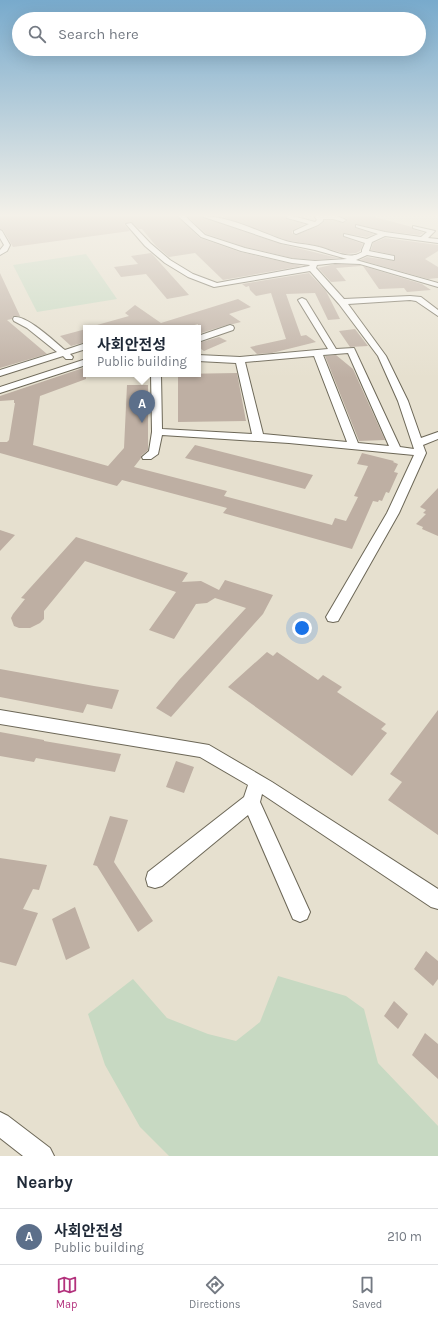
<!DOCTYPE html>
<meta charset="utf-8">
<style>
:root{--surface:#fff;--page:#f6f6f7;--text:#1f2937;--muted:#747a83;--line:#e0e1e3;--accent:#b3327d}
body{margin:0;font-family:Karla,"Noto Sans KR",sans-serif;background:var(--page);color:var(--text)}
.you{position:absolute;left:302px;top:628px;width:14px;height:14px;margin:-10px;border:3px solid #fff;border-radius:50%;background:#1a73e8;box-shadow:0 0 0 6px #1a73e833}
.badge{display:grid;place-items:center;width:26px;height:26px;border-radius:50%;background:var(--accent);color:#fff;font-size:13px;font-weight:700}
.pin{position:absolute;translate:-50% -33px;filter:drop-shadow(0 1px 2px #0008)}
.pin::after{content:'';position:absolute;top:21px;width:14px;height:12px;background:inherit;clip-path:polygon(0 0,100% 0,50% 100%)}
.popup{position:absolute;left:83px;top:325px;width:118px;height:52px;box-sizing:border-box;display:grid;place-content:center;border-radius:0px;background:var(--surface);filter:drop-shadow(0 1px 3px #0005);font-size:13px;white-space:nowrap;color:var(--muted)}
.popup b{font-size:15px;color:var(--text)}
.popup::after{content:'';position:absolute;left:50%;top:100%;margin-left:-8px;border:8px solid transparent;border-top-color:var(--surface)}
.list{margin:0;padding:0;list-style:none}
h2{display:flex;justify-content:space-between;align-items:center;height:52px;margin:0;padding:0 16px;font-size:17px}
h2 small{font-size:13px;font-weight:400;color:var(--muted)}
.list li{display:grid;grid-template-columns:26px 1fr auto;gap:12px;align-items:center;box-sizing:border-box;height:56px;padding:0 16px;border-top:1px solid var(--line)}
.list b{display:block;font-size:15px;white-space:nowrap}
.list p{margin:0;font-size:13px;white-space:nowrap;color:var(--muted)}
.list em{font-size:13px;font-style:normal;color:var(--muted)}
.icon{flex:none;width:22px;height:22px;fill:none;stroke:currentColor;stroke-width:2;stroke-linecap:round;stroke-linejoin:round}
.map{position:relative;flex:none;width:438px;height:1156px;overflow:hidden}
.search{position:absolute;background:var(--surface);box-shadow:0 4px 16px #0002;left:12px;right:12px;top:12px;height:44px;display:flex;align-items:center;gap:10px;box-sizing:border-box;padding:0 14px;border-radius:22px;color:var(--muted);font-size:15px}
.sheet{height:108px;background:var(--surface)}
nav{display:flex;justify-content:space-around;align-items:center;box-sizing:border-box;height:56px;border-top:1px solid var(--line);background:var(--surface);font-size:11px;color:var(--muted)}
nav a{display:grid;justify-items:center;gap:2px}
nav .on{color:var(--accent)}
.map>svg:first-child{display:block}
.green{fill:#c7d9c2}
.building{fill:#beafa3}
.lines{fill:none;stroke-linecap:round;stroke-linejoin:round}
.minor-casing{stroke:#6c6757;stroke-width:2}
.minor{fill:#fff;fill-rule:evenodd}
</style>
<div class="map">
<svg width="438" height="1156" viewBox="0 0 438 1156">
<rect width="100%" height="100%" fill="#e6e0cf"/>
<!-- green -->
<path class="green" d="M86,254L117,299L37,312L13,265Z
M278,976L346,996L364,1009L378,1063L438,1126V1156H169L140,1127L105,1065L88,1014L133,979L167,1018L208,1034L236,1041L260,1022Z"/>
<!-- building -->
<path class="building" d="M0,216H177L200,238L240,252L302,266L223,280L195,253L169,257L156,246L142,229H139L131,222L124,224L130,231L13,247L3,230L0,229Z
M187,216H200L281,244L338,258L315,260L292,258L245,247L206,234Z
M226,216H285L287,219L305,224L293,230L292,233L295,235L319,226L324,220H333L343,223L347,221V219L341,216H371L412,227L413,229L424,233L419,235L385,231L355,224L356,228L374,234L367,237L343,233L344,237L363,244L360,251L356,253L346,254L315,245L286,240L225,218Z
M385,238L438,245V251L425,259L438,267V278L428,279L360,260L367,257L395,261L394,255L371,250L373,243Z
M151,253L153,255L189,295L167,299L146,274L121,277L114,267L138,264L131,256Z
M335,264L360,265L361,266L336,268L346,281L331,282L318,268Z
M363,266L422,284L431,290L407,292L404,288L379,289Z
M0,273L20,316H13L12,319L7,320L47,354L0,368Z
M309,273L326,291L340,319L328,320L315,293L286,294L301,336L306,335L316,342L272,353L257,354L250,347L286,339L271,293L256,296L250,290L249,286L246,287L242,284Z
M238,299L251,307L229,314L241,322L233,324H230L198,334V324L184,328H98L97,325L129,316L125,313L135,305L161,323Z
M86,329V342L71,346L60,336Z
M355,329L368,346L350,347L339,331Z
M219,337L227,341L204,351L198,347V343Z
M336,355L353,369L385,440L359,441L325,356Z
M86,367V379L40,396L33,445L108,466L124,448L127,385H148V450L141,456V458L134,467L227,491L224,496L332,525L335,518L346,521L358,497L354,496L368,466L357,464L362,453L394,461L393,462L398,464L394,472L398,473L389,493L386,492L382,501L379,500L378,502L373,501L352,549L223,513L227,508L122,480L117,486L0,453V442H7L9,440L15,403H14V400L0,401V396Z
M237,373L246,421L178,422V374Z
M195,445L313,475L305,489L185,458Z
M438,488V536L422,529L423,527L416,524L426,514L423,513L426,510L420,507Z
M0,530L15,535L0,551Z
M76,537L188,573L182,582L201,581L219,590L225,580L273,595L263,614L171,717L156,708L179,680L246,608L215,598L207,603L196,604L174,639L149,630L176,592L85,561L44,611V619L40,623L30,628H19L14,626L11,618L13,614L25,599L21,598Z
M267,652L273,656L277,652L318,680L323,675L342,687L337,692L386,724L381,729L387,733L352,776L228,687Z
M0,669L94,686L119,690L112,709L87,704L83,713L0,697Z
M438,710V835L388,800L402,782L390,774Z
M0,732L44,740V741L121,754L115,772L36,758L34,762L0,756Z
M176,761L194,767L184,793L166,787Z
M110,816L128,820L114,862L153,921L138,932L97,866L93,865Z
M0,858L47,865L39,890L33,889L23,909L38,913L16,966L0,962Z
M75,907L90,948L66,960L52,919Z
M426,951L438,961V979L433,986L414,969Z
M394,1001L408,1014L398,1029L384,1016Z
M425,1033L438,1044V1079L412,1055Z"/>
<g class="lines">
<!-- minor casing -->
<g class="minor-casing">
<path id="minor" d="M178,216H185L205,235L245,248L292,259L315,261L347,259L315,250L281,243L201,216C231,216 258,232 286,241C296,244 308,244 319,247C332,250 349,261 362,252V250L365,243L344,236V234L367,239L378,234L356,227V225L385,232L421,237L427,232L413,228V226L435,231L428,238L438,239V243L385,236L372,242L369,251L394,256V260L367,255L356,260L438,283V287L360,264L335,263L317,265L316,268L344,299L410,296L421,297L438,310V316L416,301L410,300L348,304L386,356L408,401L421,438L438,432V439L423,445L426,453L399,513L338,621L333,622L328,621L326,617L387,513L414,455L289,443L162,435L158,454L151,459H143L142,457L149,451L152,432L151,374H161L162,429L252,434L236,363L198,361V355L240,357L328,349L298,300L302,298L306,300L336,349L354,348L400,447L414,449L398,401L378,356L339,304L310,271L214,287L188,277L165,263L145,246L126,224L131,223L150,243L170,260L193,274L217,283L309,266L310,265L292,263L241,251L201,237ZM348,353L389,446L358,443L323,355ZM314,356L347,442L263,434L245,362Z
M286,216H293L315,222L317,220L314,216H337L346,220L343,222L333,219H323V221L318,225L296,234L294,233V231L309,224L287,218Z
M0,230L2,231L10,245L7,251L0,255V250L4,245L0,238Z
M14,317C27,315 55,342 65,350L86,343V349L70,354L73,357L72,359H66L63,356L0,376V370L57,352L27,328L14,321L13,319Z
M230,325L233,326L234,328L233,330L198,342V336Z
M86,359V365L0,393V387Z
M0,710L209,745L272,782L438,889V909L431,907L262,794L260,802L310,912L307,919L300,922L293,919L248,815L162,886L155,888L148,886L146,879L148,872L244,797L248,785L200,757L0,724Z
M0,1112L8,1116L50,1148L54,1156H23L0,1138Z"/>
</g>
<!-- minor -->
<use href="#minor" class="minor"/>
</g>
<!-- sky -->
<linearGradient id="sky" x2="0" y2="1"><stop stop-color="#78aacc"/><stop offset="0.57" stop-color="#f4f1e9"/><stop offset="1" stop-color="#f4f1e9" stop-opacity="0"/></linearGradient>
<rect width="438" height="378" fill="url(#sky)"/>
</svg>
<div class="you"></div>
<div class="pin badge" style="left:142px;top:423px;background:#5c6f8a">A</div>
<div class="popup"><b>사회안전성</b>Public building</div>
<div class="search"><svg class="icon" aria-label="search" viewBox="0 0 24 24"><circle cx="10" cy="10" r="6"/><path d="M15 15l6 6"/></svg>Search here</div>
</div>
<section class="sheet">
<h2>Nearby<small></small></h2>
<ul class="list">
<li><span class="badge" style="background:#5c6f8a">A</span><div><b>사회안전성</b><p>Public building</p></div><em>210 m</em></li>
</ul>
</section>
<nav>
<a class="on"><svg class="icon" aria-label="map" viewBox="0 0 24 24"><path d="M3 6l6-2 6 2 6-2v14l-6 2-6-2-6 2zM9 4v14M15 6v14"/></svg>Map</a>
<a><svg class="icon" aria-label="directions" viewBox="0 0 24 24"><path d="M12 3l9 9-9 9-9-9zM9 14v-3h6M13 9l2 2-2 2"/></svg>Directions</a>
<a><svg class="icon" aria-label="saved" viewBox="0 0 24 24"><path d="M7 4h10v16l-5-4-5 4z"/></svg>Saved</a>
</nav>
